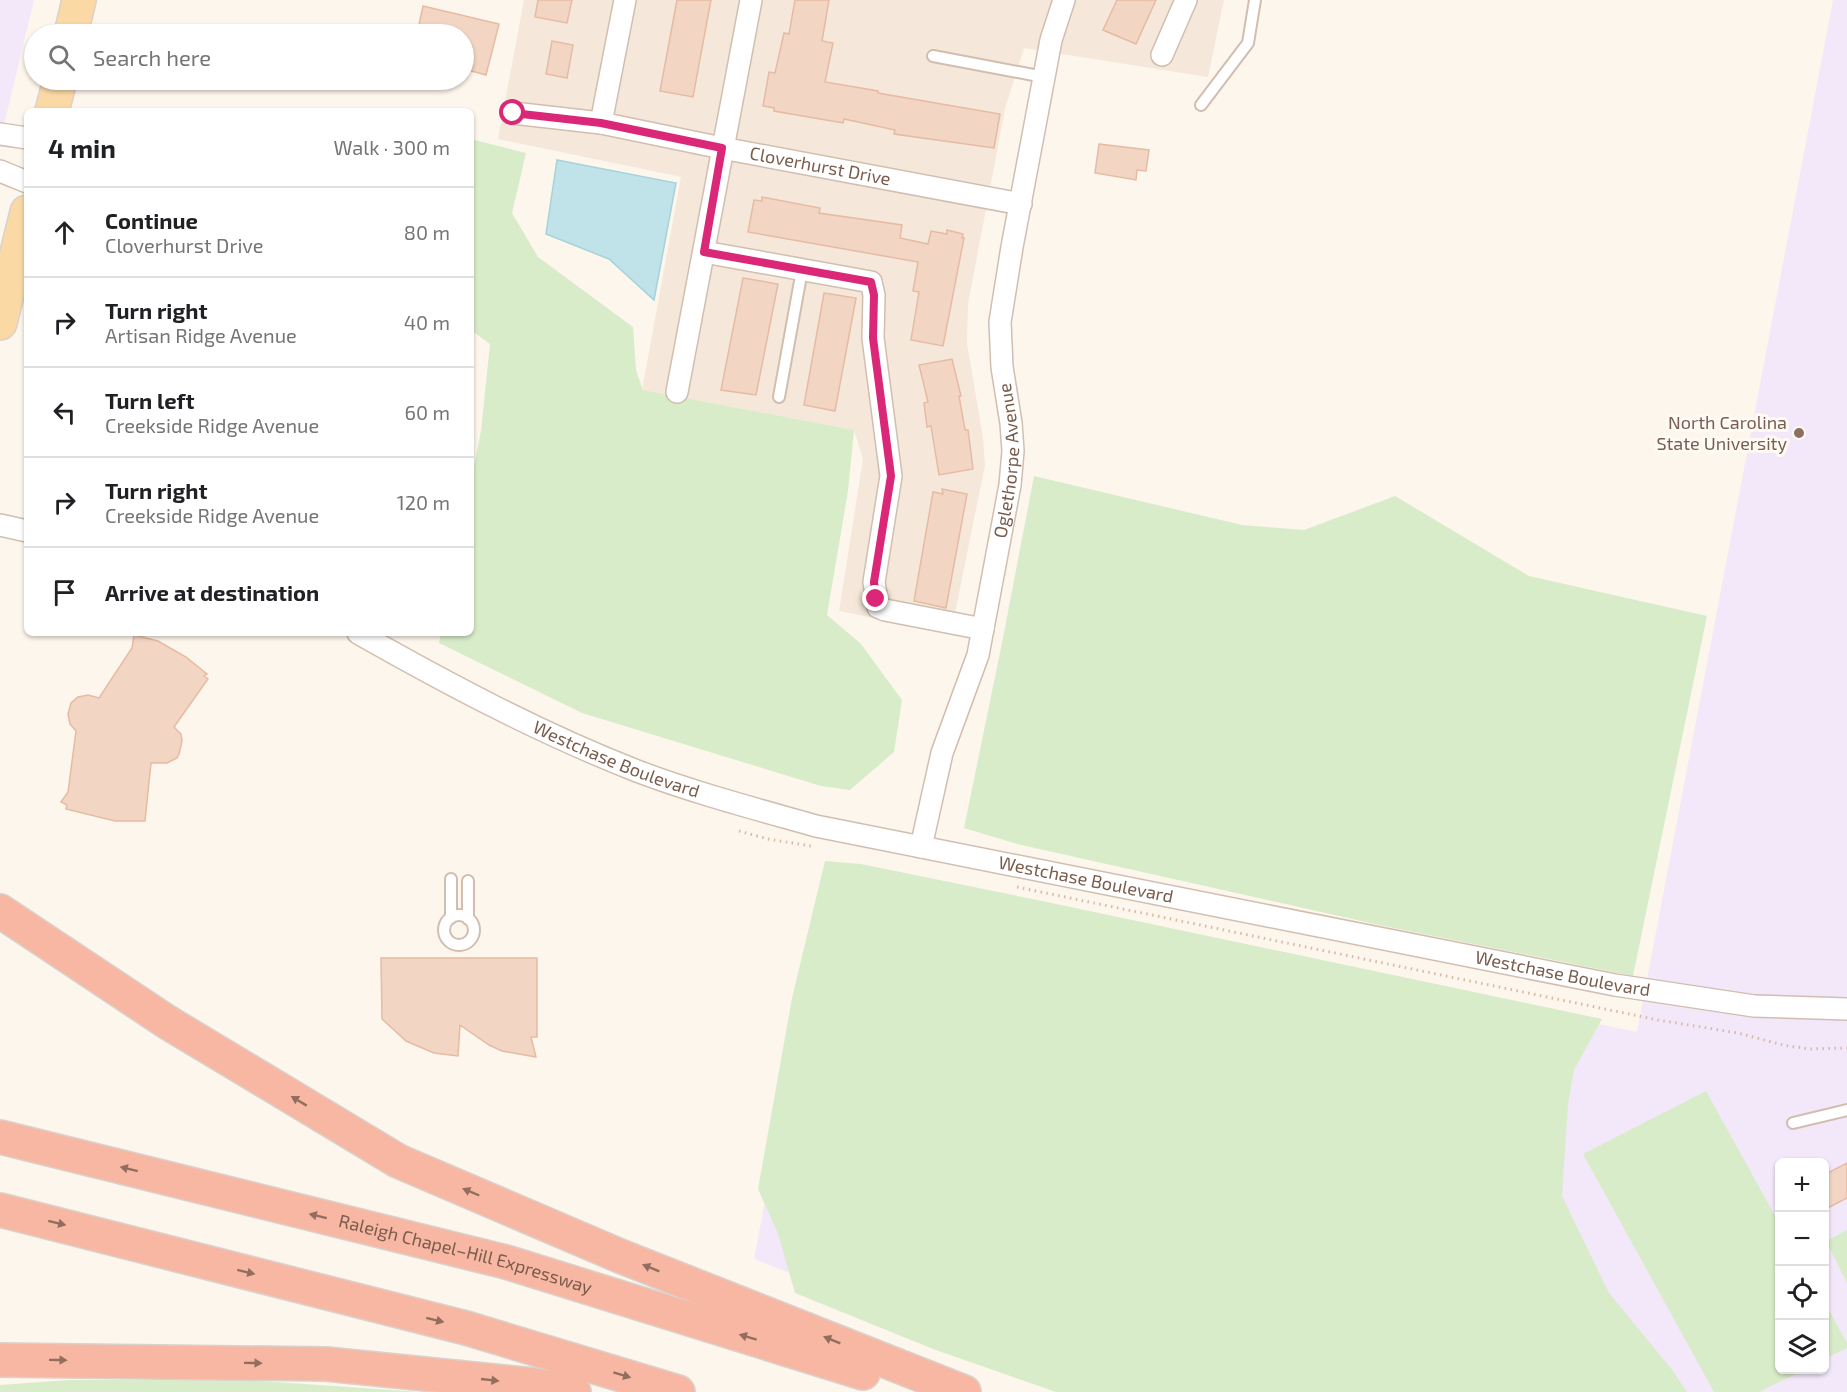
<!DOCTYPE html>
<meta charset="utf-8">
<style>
:root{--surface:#fff;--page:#f2f2f2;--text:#202124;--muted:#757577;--line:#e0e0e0}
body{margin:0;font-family:"Exo 2",sans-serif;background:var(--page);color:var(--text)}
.controls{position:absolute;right:18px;bottom:18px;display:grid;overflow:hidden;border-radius:9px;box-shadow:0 2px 4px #0004}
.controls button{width:54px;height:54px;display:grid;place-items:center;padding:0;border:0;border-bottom:2px solid var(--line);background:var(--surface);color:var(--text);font:30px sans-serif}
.stop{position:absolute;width:18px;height:18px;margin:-14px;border:4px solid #db2777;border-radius:50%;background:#fff}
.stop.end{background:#db2777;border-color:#fff;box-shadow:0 2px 6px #0008}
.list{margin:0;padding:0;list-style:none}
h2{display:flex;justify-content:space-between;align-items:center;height:78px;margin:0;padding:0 24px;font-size:26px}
h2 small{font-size:20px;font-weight:400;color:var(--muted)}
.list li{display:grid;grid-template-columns:39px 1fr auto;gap:18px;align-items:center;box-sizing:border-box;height:90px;padding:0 24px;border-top:2px solid var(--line)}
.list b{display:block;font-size:22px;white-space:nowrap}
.list p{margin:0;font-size:20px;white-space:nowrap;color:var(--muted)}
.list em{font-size:20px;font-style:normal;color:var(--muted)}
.icon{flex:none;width:33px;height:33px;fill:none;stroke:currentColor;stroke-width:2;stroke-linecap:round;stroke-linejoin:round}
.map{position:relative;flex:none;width:1847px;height:1392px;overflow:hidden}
.search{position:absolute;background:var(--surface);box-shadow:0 2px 4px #0004;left:24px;top:24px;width:450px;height:66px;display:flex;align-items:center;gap:15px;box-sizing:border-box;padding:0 21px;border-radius:33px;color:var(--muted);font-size:22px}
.panel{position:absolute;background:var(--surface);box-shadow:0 2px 4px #0004;left:24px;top:108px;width:450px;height:528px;border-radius:9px}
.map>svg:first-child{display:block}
.residential{fill:#f5e8da}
.education{fill:#f3e8fa;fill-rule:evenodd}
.green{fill:#d8ecc9}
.water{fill:#bfe3e8;stroke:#a5d3da;stroke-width:1.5}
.building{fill:#f3d5c3;stroke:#e6bba3;stroke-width:1.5}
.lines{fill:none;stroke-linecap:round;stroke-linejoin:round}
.service-casing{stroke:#d1beb0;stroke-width:14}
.minor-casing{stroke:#d1beb0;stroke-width:24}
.primary-casing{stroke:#dad1cd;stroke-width:36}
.motorway-casing{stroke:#dad1cd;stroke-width:36}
.path{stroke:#d9b8a5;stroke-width:3;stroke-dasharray:1.5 4.5;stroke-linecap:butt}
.service{stroke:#fff;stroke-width:10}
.minor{stroke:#fff;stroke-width:21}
.primary{stroke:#fbd9a5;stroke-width:33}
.motorway{stroke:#f7b7a3;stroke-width:33}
.oneway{fill:#936e5e}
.route{stroke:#db2777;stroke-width:8}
.education-dot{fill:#8d6e63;stroke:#fffaf3;stroke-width:2}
.labels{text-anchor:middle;stroke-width:6;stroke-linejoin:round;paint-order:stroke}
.street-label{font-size:18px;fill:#7a5c4d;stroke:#fffaf3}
.education-label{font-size:18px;fill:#785e54;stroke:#fffaf3;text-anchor:end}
</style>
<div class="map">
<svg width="1847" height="1392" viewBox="0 0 1847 1392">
<rect width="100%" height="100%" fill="#fdf6ec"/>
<!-- residential -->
<path class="residential" d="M524,0H1224L1208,77L1024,48L1005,109L968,304L967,343L983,438L985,465L951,633L839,611L863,459L854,430L642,390L681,177L498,139Z"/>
<!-- education -->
<path class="education" d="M0,0H34L0,141Z
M1833,0H1847V1392H1094L754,1259L829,865L1637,1032ZM1780,1162H1824V1370H1780Z"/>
<!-- green -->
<path class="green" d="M471,139L526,153L512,213L538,257L633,327L636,370L643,390L854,430L848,491L827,615L861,644L902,700L894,752L850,790L821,786L582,713L439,643L441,633H471V482L481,431L490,344L471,330Z
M1034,476L1242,525L1304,530L1395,496L1529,576L1707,616L1633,976L1379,925L1017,844L964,828L1003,638Z
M825,861L861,864L1042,901L1602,1019L1574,1070L1568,1104L1562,1196L1609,1293L1673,1371L1687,1392H1056L933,1349L795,1293L778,1234L758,1189L792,998Z
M1706,1091L1779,1223L1780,1370H1804L1759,1392H1714L1583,1154Z
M1847,1230V1283L1826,1241Z
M1825,1303L1847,1343V1348L1825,1359Z
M69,1380H246L420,1392H0V1385Z"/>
<!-- water -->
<path class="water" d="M557,160L676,183L654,300L609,259L546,234Z"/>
<!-- building -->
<path class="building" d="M538,0H572L567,23L535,17Z
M677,0H711L693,97L660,91Z
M795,0H829L822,41L833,43L825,82L878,91V93L1000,114L994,148L894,134L895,130L844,119L843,123L774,111V108L763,106L769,72L775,73L784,33L789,34Z
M1117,0H1156L1136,44L1103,30Z
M423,6L499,24L486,75L464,69V34H417Z
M552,41L573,45L567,78L546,74Z
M1099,144L1149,150L1146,171L1137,170L1136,180L1095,173Z
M762,197L820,208L819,213L902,225L900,238L928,244L931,231L947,234V230L963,234L962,238H964L943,346L911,340L919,292L913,291L918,262L748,232L754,200L762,201Z
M743,278L778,284L756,395L721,390Z
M824,293L856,298L835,411L804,405Z
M952,359L961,396H959L965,430H968L973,469L939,475L931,426L927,427L924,403L928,402L919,365Z
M942,489L967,494L946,608L914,601L933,492L943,494Z
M134,635L158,641L186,657L207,674L204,676L208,679L174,727L181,734L182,741L179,754L177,758L167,763H151L145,821H115L66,809L67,805L61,802L68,792L76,731L70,724L68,714L71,703L78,697L88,695L99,698L132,648Z
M381,958H537V1037H531L536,1057L502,1051L489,1045L460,1025L458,1056L434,1053L406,1041L382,1019Z
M1847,1163V1198L1824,1210V1175Z"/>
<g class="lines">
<!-- service casing -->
<g class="service-casing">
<path id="service" d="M933,56L1044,77
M1201,105L1248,43L1255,0
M779,397L802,270
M468,881V919
M444 930a15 15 0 1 1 30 0a15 15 0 1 1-30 0Z
M451,918V879
M1793,1123L1847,1110"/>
</g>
<!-- minor casing -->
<g class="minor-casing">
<g id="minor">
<path d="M1162,55L1186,0"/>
<path id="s1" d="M513,113L601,123L722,148L1021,204"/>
<path d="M601,123L625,0"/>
<path d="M0,134L27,138"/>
<path d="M0,171L27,182"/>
<path d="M704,252L871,282L874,295L873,338L891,476L874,582L878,607L885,610L983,629"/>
<path d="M677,392L751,0"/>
<path d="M0,525L27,531"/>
<path id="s2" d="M358,633C448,684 540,733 637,771C695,793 756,809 816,826L1615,985L1754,1006L1847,1009"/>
<path id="s3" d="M921,847L942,753L978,655L1010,485L1013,451L1011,423L1002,367L1000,322L1012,247L1051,40L1064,0"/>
</g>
</g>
<!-- primary casing -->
<g class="primary-casing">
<path id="primary" d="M71,34L79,0
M52,111L60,80
M0,323L27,212"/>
</g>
<!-- motorway casing -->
<g class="motorway-casing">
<g id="motorway">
<path d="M0,911L167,1022L398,1161L620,1256L964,1392"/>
<path id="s4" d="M0,1137L506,1262L863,1373"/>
<path d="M0,1210L466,1328L678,1392"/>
<path d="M0,1360L326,1364L534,1385L574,1392"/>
</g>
</g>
<!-- path -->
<path class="path" d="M739,831L768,839L811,846
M1017,887L1658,1020L1738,1033L1783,1045L1810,1049L1847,1048"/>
<!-- service -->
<use href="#service" class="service"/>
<!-- minor -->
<use href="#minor" class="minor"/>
<!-- primary -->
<use href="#primary" class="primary"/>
<!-- motorway -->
<use href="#motorway" class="motorway"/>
</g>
<!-- one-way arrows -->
<defs><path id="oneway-solid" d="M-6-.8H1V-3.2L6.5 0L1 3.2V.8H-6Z" transform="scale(1.5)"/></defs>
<g class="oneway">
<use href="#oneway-solid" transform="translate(299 1101) rotate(-149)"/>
<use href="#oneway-solid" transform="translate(129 1169) rotate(-166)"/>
<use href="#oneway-solid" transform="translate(471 1192) rotate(-157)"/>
<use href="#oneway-solid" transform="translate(318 1216) rotate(-166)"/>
<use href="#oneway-solid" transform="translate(57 1223) rotate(14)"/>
<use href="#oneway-solid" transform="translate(651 1268) rotate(-158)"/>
<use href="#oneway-solid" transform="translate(246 1272) rotate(14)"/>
<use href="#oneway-solid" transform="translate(435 1320) rotate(14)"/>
<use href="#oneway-solid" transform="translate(748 1337) rotate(-163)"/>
<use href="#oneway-solid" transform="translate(832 1340) rotate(-158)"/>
<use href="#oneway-solid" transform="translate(58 1360) rotate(1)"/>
<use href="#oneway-solid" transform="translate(253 1363) rotate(1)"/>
<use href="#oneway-solid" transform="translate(622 1375) rotate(17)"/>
<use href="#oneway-solid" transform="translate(490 1380) rotate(6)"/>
</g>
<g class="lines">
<!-- route -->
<path class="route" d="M513,113L601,123L722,148L704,252L871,282L874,295L873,338L891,476L874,582L876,599"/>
</g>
<!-- markers -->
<circle class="education-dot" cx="1799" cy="433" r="6"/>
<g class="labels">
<!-- street labels -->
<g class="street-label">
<text dy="6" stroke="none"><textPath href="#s1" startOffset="312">Cloverhurst Drive</textPath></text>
<text dy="6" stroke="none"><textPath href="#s3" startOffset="398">Oglethorpe Avenue</textPath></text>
<text dy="6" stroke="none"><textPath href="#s2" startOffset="288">Westchase Boulevard</textPath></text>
<text dy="6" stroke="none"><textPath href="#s2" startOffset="774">Westchase Boulevard</textPath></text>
<text dy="6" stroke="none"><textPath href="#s2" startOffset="1260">Westchase Boulevard</textPath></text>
<text dy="6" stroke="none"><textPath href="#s4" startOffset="480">Raleigh Chapel–Hill Expressway</textPath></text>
</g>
<!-- education labels -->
<g class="education-label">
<text x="1787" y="429">North Carolina<tspan x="1787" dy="21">State University</tspan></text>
</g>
</g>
</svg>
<div class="controls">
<button>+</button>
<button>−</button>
<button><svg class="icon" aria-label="locate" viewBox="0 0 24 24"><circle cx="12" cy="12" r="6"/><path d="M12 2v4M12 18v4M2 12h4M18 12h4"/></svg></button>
<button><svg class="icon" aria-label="layers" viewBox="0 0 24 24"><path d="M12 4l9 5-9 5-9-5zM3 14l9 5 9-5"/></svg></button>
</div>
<div class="stop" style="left:513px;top:113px"></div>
<div class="stop end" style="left:876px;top:599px"></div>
<div class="search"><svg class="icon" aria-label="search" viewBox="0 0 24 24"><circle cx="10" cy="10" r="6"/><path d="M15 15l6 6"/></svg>Search here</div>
<section class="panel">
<h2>4 min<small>Walk · 300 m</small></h2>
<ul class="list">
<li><svg class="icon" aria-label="ahead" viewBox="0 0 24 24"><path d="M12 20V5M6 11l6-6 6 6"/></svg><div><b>Continue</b><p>Cloverhurst Drive</p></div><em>80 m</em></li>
<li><svg class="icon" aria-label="right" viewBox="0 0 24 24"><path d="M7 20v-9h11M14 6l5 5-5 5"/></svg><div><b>Turn right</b><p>Artisan Ridge Avenue</p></div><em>40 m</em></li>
<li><svg class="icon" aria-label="left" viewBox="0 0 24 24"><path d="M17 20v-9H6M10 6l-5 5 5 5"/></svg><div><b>Turn left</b><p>Creekside Ridge Avenue</p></div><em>60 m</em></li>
<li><svg class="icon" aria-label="right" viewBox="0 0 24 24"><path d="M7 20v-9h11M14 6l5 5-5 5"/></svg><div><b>Turn right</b><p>Creekside Ridge Avenue</p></div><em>120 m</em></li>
<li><svg class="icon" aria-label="arrive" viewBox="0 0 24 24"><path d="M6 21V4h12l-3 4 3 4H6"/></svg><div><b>Arrive at destination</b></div></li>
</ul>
</section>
</div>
